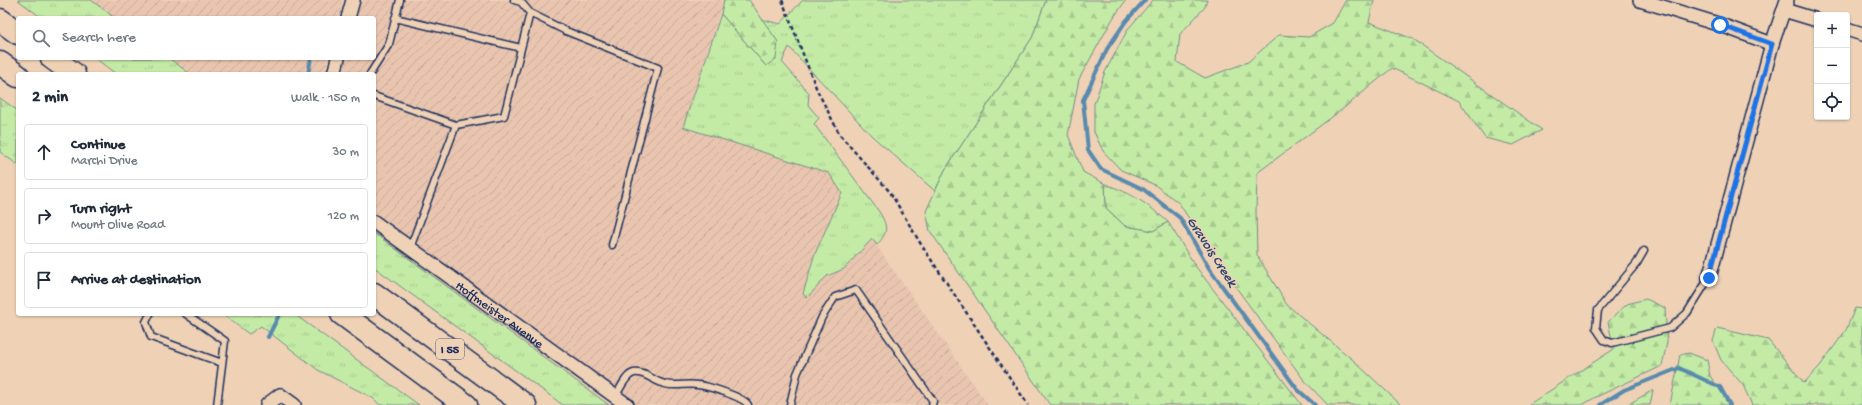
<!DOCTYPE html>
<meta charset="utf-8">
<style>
:root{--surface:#fff;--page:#f2f2f3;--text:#1f2937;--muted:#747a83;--line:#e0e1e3}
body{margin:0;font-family:"Gochi Hand",sans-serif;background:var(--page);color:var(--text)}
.controls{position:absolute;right:12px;top:12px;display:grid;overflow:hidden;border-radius:4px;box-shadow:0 1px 3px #0004}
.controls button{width:36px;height:36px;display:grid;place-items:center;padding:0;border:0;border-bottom:1px solid var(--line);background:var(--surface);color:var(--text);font:20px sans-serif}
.stop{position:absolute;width:12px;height:12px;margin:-9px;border:3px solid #1a73e8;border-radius:50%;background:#fff}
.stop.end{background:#1a73e8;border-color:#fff;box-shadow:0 1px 4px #0008}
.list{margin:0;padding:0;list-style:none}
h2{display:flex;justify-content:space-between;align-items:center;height:52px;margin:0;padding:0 16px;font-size:17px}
h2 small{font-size:13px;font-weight:400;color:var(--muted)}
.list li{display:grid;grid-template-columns:26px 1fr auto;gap:12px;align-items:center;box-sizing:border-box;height:56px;margin:0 8px 8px;padding:0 8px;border:1px solid var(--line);border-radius:4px}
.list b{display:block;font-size:15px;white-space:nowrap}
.list p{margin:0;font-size:13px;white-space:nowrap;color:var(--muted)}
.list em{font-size:13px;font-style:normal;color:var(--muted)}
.icon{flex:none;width:22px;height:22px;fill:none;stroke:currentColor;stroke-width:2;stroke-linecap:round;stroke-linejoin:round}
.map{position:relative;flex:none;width:1862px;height:405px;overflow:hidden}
.search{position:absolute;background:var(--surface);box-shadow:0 1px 3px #0004;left:16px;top:16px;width:360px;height:44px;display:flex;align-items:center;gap:10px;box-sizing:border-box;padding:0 14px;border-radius:4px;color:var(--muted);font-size:15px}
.panel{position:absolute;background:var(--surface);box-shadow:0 1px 3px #0004;left:16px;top:72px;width:360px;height:244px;border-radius:4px}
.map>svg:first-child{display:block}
.industrial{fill:url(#industrial-furrows)}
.grass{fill:url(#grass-tufts);stroke:#708d82}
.forest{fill:url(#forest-firs);stroke:#708d82}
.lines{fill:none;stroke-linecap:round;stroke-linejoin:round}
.stream{stroke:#598aae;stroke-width:4}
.lane-casing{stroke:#1b2f5e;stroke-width:9}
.street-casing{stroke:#1b2f5e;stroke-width:16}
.highway-casing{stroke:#1b2f5e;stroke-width:25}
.path{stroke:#1b2f5e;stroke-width:2.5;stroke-dasharray:4 3;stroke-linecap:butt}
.lane{stroke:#efd2b6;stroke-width:6}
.street{stroke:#efd2b6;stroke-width:13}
.highway{stroke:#efd2b6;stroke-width:22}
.route{stroke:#1a73e8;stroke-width:5}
.labels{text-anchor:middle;stroke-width:3.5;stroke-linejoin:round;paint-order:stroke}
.shield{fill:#efd2b6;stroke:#5b6078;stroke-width:1}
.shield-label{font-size:12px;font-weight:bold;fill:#1b2f5e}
.street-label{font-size:13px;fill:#1b2f5e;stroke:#efd2b6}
.water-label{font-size:14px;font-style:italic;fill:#2a4672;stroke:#efd2b6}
</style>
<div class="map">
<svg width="1862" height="405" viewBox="0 0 1862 405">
<defs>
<pattern id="industrial-furrows" width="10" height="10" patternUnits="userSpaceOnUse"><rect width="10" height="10" fill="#e9c5af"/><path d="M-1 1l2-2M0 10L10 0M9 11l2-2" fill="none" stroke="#c7aa99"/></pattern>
<pattern id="grass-tufts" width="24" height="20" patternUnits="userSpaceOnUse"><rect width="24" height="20" fill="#c4eba6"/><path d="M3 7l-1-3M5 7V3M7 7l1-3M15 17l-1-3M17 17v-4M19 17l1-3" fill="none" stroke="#a8ca91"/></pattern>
<pattern id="forest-firs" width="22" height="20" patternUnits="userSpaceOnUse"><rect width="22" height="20" fill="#c4eba6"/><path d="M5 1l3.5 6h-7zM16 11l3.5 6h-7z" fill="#a8ca91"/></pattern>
</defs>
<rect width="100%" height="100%" fill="#efd2b6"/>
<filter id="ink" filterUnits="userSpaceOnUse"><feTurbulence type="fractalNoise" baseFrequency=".025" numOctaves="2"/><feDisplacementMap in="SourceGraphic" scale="8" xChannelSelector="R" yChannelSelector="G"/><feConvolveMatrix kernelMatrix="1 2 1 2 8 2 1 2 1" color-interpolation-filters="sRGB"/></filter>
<g filter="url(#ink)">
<!-- industrial -->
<path class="industrial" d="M91,0H343L339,18H115Z
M361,0H724L683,127L829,173L842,193L814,256L807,298L827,276L844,269L872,239L988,405H637L374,212V74H340L345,58H374V18H356Z
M169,58H328L324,74H190Z"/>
<!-- grass -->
<path class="grass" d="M18,0H91L115,18H42Z
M803,0H1046L1032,38L945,170L935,191L872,136L789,47L782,62L809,93L808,105L819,118L814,124L880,213C888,228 888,232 877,245L872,239L844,269L827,276L807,298L803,294L814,256L842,193L829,173L683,127L721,14L766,66L778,42L761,19L780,24Z
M95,58H169L190,74H116Z
M0,98L18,111V165L0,152Z
M1105,184C1133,194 1145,202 1168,222L1153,231L1125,226L1106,208Z
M374,233L609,405H563L374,267Z
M222,314H294L419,405H380L373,398L318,370L261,326L249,334Z"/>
<!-- forest -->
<path class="forest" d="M724,0H749L778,42L776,59L766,66L721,14Z
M1046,0H1126L1112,20L1079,79L1068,135L1083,172L1105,184L1106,208L1125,226L1153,231L1168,222L1196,267L1302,405H1050L930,231L926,211L945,170L1032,38Z
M1153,0H1207L1205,7L1180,34L1177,62L1205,78L1248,62L1279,35L1309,37L1333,23L1346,0H1374L1369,22L1413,39L1542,130L1513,145L1485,138L1459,101L1392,68L1344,108L1257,173L1256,211L1257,255L1287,305L1353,360L1401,405H1328L1304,380L1213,256L1179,203L1155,185L1121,170L1103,151L1094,132V104L1105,72L1128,29Z
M1646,299L1665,308L1667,342L1662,366L1594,398L1582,405H1528L1614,349L1608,322L1627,304Z
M1855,308L1862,309V405H1752L1743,385L1721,360L1713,341L1717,328L1768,340L1804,383L1820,366L1846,330Z
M1689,353L1707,360L1710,376L1724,396L1728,405H1670L1680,355Z
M1653,390L1650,405H1627Z"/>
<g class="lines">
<!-- stream -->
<path class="stream" d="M1145,0L1126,21L1107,49L1083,100L1088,150L1101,169L1143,189L1180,218L1209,268L1297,389L1315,405
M308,74L311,58
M268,337L279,315
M1600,405L1624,390L1679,368L1720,387L1730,405"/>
<!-- lane casing -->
<g class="lane-casing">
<path id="lane" d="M530,13L566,31L658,68L612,245
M395,18L521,48
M370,74L389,44L400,0
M374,96L456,125L410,248
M456,125L504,116L530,13L521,2L514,0
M1644,251L1637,263L1598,310L1596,328L1604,340L1612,343L1670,328L1687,313L1709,278
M150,314L146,322L151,337L222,363
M186,314L225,341L217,405
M615,397C620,390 625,375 634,373C644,371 655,382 665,384C676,387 687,383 698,385C708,386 744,397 748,405
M790,405L797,374L822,317L835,297L856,290L933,401L932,405"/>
</g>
<!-- street casing -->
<g class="street-casing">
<g id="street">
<path d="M1640,0L1721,25L1772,44"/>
<path d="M1784,10L1817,20"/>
<path d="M348,18L353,0"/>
<path d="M1847,29L1862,34"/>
<path d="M334,74L338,58"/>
<path id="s1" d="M374,222L627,405"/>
<path d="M1709,278L1772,44L1787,0"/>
<path d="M267,405L280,395L294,405"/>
</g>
</g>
<!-- highway casing -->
<g class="highway-casing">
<path id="highway" d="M0,20L18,33
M52,58L74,74
M0,63L18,76
M374,294L525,405
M342,314L466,405"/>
</g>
<!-- path -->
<path class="path" d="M782,0L817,90L840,135L890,192L922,246L1028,405"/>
<!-- lane -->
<use href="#lane" class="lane"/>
<!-- street -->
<use href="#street" class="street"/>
<!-- highway -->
<use href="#highway" class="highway"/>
</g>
</g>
<g class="lines" filter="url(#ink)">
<!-- route -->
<path class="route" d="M1709,278L1772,44L1720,25"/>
</g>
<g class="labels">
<!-- shield labels -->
<rect class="shield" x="436" y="339" width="28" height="20" rx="3"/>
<g class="shield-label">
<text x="450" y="353">I 55</text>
</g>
<!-- street labels -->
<g class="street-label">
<text dy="5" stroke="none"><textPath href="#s1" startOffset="156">Hoffmeister Avenue</textPath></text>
</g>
<!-- water labels -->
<g class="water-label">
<text transform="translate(1213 251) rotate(57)" y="5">Gravois Creek</text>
</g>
</g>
</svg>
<div class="controls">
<button>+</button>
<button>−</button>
<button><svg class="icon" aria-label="locate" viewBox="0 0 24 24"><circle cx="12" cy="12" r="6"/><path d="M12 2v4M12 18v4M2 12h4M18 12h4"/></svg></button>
</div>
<div class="stop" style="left:1720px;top:25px"></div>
<div class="stop end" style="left:1709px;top:278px"></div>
<div class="search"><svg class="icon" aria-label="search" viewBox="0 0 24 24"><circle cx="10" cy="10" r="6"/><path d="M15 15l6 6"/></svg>Search here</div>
<section class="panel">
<h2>2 min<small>Walk · 150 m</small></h2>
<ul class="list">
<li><svg class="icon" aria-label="ahead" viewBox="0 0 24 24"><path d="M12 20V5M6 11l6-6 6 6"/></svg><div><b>Continue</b><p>Marchi Drive</p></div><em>30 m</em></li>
<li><svg class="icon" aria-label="right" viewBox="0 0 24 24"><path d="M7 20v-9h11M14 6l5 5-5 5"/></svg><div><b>Turn right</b><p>Mount Olive Road</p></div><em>120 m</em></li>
<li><svg class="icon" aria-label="arrive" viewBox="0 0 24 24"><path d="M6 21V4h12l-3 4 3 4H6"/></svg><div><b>Arrive at destination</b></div></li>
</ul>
</section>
</div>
